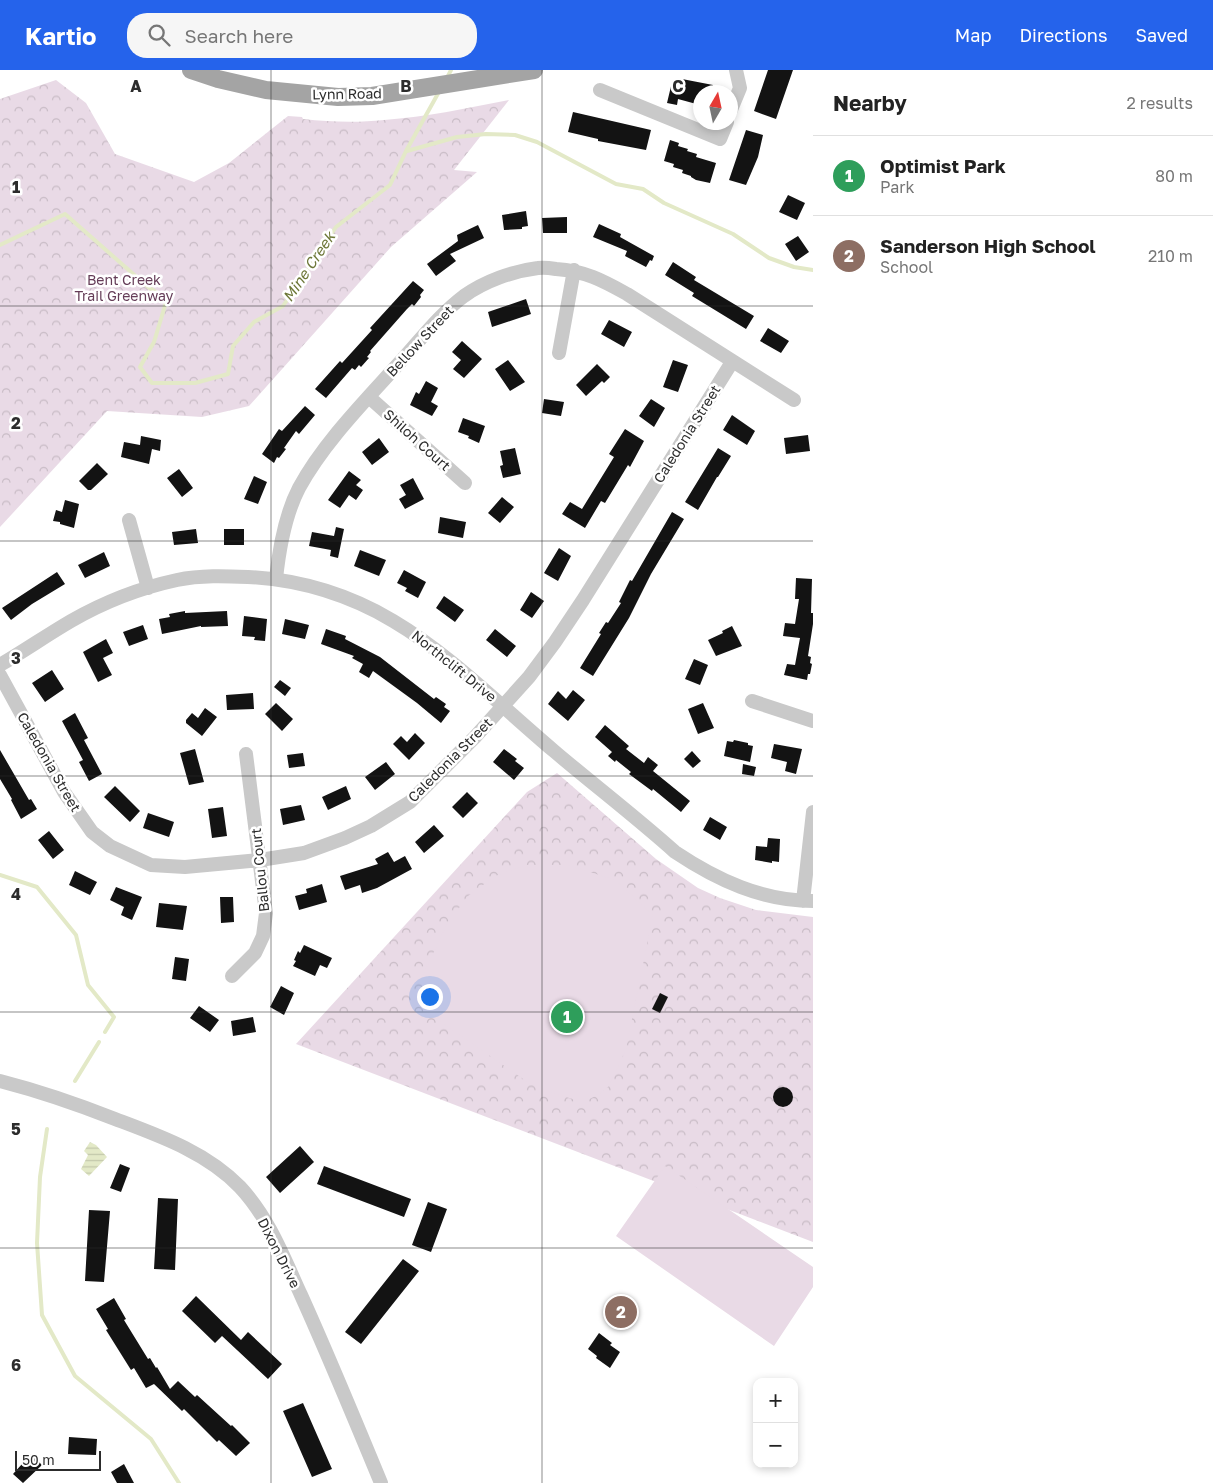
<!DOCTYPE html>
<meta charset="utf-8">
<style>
:root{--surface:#fff;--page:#f6f6f6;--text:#222;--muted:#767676;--line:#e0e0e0;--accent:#2563eb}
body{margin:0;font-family:"Golos Text",sans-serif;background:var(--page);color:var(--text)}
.controls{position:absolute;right:15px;bottom:15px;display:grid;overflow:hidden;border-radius:10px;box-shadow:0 2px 8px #0003}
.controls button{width:45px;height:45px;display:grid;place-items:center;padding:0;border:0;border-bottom:1px solid var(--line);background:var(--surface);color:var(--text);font:25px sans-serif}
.compass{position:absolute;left:693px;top:15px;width:45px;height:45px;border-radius:50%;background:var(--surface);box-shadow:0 2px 8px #0003;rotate:9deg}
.scale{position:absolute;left:15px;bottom:12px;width:86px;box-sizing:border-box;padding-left:5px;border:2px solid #2c2c2c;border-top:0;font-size:14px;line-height:18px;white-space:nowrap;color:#2c2c2c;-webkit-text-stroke:4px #fff;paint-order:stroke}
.you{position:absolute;left:429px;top:926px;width:18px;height:18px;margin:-12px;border:4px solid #fff;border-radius:50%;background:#1a73e8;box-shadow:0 0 0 8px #1a73e833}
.badge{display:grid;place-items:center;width:32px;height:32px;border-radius:50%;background:var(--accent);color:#fff;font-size:16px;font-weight:700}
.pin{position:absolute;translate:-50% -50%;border:2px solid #fff;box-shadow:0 1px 5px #0006}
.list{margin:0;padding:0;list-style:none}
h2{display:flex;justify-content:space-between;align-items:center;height:65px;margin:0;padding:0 20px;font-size:21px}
h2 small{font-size:16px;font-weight:400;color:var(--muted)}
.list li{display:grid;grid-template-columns:32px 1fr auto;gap:15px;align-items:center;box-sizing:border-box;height:80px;padding:0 20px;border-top:1px solid var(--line)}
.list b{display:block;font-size:19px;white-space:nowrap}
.list p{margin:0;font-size:16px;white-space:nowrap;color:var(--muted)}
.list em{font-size:16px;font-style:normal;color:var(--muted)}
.icon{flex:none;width:28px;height:28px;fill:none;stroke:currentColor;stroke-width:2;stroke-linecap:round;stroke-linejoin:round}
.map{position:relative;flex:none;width:813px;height:1413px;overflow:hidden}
header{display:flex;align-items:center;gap:30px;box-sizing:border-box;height:70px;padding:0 25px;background:var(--accent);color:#fff}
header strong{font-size:24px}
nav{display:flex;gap:28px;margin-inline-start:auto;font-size:18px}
.search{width:350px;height:45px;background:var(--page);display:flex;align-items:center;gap:12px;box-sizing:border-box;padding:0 18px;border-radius:20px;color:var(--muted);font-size:19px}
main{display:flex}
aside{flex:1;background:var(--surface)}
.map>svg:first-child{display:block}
.forest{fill:url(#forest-crowns)}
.garden{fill:#e9dae6}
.water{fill:url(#water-rules)}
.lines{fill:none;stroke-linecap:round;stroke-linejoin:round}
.stream{stroke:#e3e9c7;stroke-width:4}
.building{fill:#131313}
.minor{stroke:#c9c9c9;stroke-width:14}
.major{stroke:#a4a4a4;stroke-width:18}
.grid{fill:none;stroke:#2c2c2c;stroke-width:1;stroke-opacity:0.55}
.labels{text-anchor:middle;stroke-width:5;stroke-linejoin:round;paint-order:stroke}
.street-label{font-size:14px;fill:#2c2c2c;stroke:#fff}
.park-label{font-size:14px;fill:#653d58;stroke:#fff}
.water-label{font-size:15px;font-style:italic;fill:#6d7738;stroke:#fff}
.grid-label{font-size:16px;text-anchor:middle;font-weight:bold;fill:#2c2c2c;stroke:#fff;stroke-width:5;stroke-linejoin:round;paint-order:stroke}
</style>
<header>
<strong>Kartio</strong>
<div class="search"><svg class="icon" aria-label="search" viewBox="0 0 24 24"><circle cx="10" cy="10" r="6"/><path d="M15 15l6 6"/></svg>Search here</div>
<nav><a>Map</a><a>Directions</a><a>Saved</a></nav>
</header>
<main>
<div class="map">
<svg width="813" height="1413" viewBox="0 0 813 1413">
<defs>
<pattern id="forest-crowns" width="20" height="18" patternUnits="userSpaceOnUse" patternTransform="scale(1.25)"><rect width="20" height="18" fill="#e9dae6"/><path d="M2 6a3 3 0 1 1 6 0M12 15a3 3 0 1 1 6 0" fill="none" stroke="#c8bbc5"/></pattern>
<pattern id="water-rules" width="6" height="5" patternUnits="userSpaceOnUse" patternTransform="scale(1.25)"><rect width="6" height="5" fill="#e3e9c7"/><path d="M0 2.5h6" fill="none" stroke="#c3c8ab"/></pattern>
</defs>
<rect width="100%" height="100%" fill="#fff"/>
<!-- forest -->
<path class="forest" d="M56,10L86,33L115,84L194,112L229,93L288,46L302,47L303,49C330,52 357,53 384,50C426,47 468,38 509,30L454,100L477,102L391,177L249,336L202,347L107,341L0,457V29Z
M557,703L656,789L698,818L720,828L756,840L813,847V1172L296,974L527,722Z"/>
<!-- garden -->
<path class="garden" d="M526,795H568L615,810L653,845L626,979L609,1016L598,1025L587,1030H576L549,1022L529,1013L421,938L423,905L447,854L468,826L495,806Z
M665,1096L813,1197V1217L774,1276L616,1166Z"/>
<!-- water -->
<path class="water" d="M90,1072L96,1075L107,1087L89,1106L81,1099L88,1085L84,1081Z"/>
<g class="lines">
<!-- stream -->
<path class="stream" d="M447,8L451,0
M407,81L457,67L486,64L515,65L537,72L616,114L643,119L664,133L733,164L769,188L794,197L813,200
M0,175L65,144L148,217L167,229L154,272L140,297L152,313H195L228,304L233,276L254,252L283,236L336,157L390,115L406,81L440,20
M0,805L37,817L76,865L88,915L114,947L105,962
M75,1011L99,972
M47,1059L40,1107L37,1173L42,1245L75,1306L151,1369L179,1413"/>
</g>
<!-- building -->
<path class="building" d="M768,0H793L776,49L754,41Z
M682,9L713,15V16L724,19V22H700V35L678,29L677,35L667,33L672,12L681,14Z
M573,42L651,60L646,80L598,71V69L568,62Z
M746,60L763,65L758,87L746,115L729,110Z
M670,70L679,73L678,76L688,79L687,81L697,84L696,87L716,93L710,113L696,110L691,107V106L682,103L683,100L673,97L674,94L664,91Z
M788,125L805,133L797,150L779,142Z
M526,141L528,156L522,157V159L504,160L502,145Z
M567,147V163H543L542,148Z
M599,154L621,164L620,167L654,186L652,191L650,190L646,197L625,186L627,181L593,167Z
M478,155L484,168L450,184L456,191L436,206L427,194L458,171L457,165Z
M798,166L809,182L796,191L785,174Z
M673,192L696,207L694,210L754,246L746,259L692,226L694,223L665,205Z
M413,211L424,220L420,225L421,227L414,236L412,234L407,239L370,281L371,282L367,287L369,288L361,297L359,295L355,300L352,298L326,328L315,319L340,291L342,293L372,260L370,258Z
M526,229L531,244L492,257L488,242Z
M609,250L632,262L624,277L601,264Z
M768,258L789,271L781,283L760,271Z
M462,271L482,289L464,308L453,299L461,290L452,282Z
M508,290L525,312L510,321L495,299Z
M673,290L688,295L678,322L663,317Z
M597,294L610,307L604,313L602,311L586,326L576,315Z
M426,311L438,318L431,332L438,336L432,346L410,335L416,322L419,324Z
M544,329L564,332L561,346L542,343Z
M651,329L665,338L654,357L639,346Z
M305,336L315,345L299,364L296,361L284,378L286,379L279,388L277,387L274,393L262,384L279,359L282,361Z
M732,345L755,361L747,375L723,360Z
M463,348L485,356L479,373L468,368L469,366L458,362Z
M625,359L644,371L630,397L628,395L605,433L601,431L585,458L562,444L570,432L582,439L614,387L609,384Z
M808,365L810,381L786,384L784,368Z
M141,366L161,370L160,381L152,379L149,394L121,387L124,372L140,375Z
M379,368L389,382L372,395L362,382Z
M515,378L521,404L503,408L500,396L503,395L500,381Z
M718,378L731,386L718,407H717L698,440L685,432Z
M97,393L108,404L91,420H88L79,411Z
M179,399L193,418L182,427L167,408Z
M349,401L361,410L356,415L363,420L356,430L349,425L340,438L328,430Z
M254,406L267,412L258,434L244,429Z
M413,408L424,429L405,439L399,429L406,425L400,415Z
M502,427L514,437L500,453L488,443Z
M65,430L79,434L74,458L60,454V452L53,451L56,440L62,442Z
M672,442L684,449L651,504L629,548L593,606L580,598L601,564L599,563L606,552L608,553L621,533L619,532L630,510L632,511Z
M440,447L466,452L463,468L438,463Z
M336,457L344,459L338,488L330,486L331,480L309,476L312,462L334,466Z
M196,459L198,473L174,475L172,462Z
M224,459H244V475H224Z
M559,478L571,486L558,511L544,503Z
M360,480L386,490L379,506L354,496Z
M104,482L110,496L85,508L78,495Z
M404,500L426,512L418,528L405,521L407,518L397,513Z
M57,502L65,514L32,534L11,550L2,538Z
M796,508L812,509L811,543H813V554L808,586L811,587L810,593L812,594L810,604H808L807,610L784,605L787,594L795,595L800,568L783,566L785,553L795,554L799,529H795Z
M531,522L544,531L532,548L520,540Z
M444,526L464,540L455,552L436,538Z
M185,541V543L227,541L228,556L201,557V556L162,564L159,549L170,547L169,544Z
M244,546L267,549L265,571L254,570L255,567L242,566Z
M285,549L309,555L305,569L282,564Z
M143,555L148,569L129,576L123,562Z
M732,556L742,576L716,586L708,570L723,563L722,561Z
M326,559L346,566L345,569L380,587L434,629L436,627L446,634L444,637L450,641L441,653L417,633L373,601L369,608L359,602L363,594L352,588L354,586L321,574Z
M495,559L516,576L507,587L486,570Z
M106,569L113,583L103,588L112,605L98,612L83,582Z
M694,589L708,595L700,615L685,609Z
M52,600L64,619L45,632L32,613Z
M280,610L291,618L285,626L274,617Z
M573,620L585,630L568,651L548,634L558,621L566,629Z
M253,623L254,639L227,640L226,625Z
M276,633L293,649L282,661L265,644Z
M703,633L714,658L698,664L688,639Z
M205,638L217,647L202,666L186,653V650L192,643L198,648Z
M75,643L88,668L84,670L102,704L89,711L79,692L83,690L62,651Z
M605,655L629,676L626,679L644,693L648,687L658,695L653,701L690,731L681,742L653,719L652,721L629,704L631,702L616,690L615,692L608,686L612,682L595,667Z
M415,663L425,673L409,690L393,674L401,666L407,672Z
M734,670L748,673V675L753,676L750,692L724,686L727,671L733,672Z
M774,674L802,679L796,704L785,701L787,692L771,688Z
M195,679L204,712L189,715L180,683Z
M504,679L517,689L515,691L524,698L514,710L493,692Z
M0,680L29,730L31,729L37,739L21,749L11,730L12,729L0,709Z
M692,681L701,691L693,698L684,689Z
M303,683L305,696L289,698L287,685Z
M386,692L395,704L375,720L365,707Z
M743,694L756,697L754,706L742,704Z
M115,716L140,741L130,752L104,727Z
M346,716L351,729L328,740L322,727Z
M467,722L478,733L463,748L452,737Z
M301,735L305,750L283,755L280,739Z
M223,737L227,766L212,768L208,739Z
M148,743L174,752L169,767L143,758Z
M710,747L727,757L720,770L703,760Z
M434,755L444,766L424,783L415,772Z
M49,761L64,780L53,789L38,770Z
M768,768L780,769L779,792L772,791V793L755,790L756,776L767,777Z
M388,782L394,792L405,786L412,799L377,818L362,823L360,815L345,820L340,806L378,794L375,789Z
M75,801L97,812L90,825L69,815Z
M322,814L327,832L299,840L295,826L307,823L306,819Z
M116,817L142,827L132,850L121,845L124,837L110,830Z
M220,827H233L234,852L221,853Z
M159,833L187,836L183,860L156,857Z
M304,875L332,888L327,898L320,895L315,906L293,896L296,891L294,890L298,881L300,883Z
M175,887L189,889L186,911L172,909Z
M281,916L294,923L284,945L270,937Z
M660,923L668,927L660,943L652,939Z
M199,936L219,950L210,962L190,948Z
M253,947L256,962L233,966L231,951Z
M773 1027a10 10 0 1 1 20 0a10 10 0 1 1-20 0Z
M300,1076L314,1092L280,1123L266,1107Z
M120,1094L130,1098L121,1122L110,1118Z
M324,1096L411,1129L404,1147L317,1114Z
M158,1128L178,1129L175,1200L154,1199Z
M428,1132L447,1139L431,1182L412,1175Z
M89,1140L110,1141L104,1212L85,1211Z
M403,1189L419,1201L361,1274L345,1262Z
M196,1226L241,1270L248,1262L282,1294L268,1309L222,1266L215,1273L182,1241Z
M114,1228L126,1249L124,1250L148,1289L150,1288L156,1298L157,1297L170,1319L178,1311L195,1327L197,1325L231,1356L232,1355L250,1373L236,1386L219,1370L217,1372L184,1339L182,1341L154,1314L146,1318L134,1298L131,1300L106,1260L108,1259L96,1239Z
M599,1263L612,1273L610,1275L620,1282L610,1298L596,1288L597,1286L588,1279Z
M303,1333L332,1399L312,1407L283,1341Z
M69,1367L97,1369L96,1385L68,1384Z
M31,1384L42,1395L23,1413L13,1404Z
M124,1394L134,1413H117L111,1402Z"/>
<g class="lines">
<!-- minor -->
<path class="minor" d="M600,20L720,69L727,52
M730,42L740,18L736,0
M559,283L574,200
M369,327L465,413
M129,450L148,518
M276,509C279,480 286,443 299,418C324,372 366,330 401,291C421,269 440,244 464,226C485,211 513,201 538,198C544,197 550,198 556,199C585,201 602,210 627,224L794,330
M0,595C24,581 47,565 71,551C104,532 140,518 177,510C201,505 225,506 248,507C386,514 456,598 554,681C594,715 636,747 675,782C717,810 762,831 813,831
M0,605L64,722L92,762L110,776L151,795L185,797L260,790L304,783L345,768L371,756L410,732L475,667L529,607L555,572L583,530L732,292
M752,631L813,651
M803,831L813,742
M232,906L255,883L263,866L266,843L246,684
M0,1011C39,1021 77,1034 115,1049C160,1066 206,1082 240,1117C269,1148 284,1188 301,1225C329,1287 355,1350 381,1413"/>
<!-- major -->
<path class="major" d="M191,0L218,9L266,20L338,27L372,26L534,0"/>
</g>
<!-- grid -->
<path class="grid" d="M271,0V1413M542,0V1413M0,236H813M0,471H813M0,706H813M0,942H813M0,1178H813"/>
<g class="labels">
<!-- street labels -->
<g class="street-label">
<text transform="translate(347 24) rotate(-1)" y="5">Lynn Road</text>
<text transform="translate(420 271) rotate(-47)" y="5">Bellow Street</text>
<text transform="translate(687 364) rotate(-58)" y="5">Caledonia Street</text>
<text transform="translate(417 370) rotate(42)" y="5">Shiloh Court</text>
<text transform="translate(454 596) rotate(39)" y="5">Northclift Drive</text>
<text transform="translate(450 690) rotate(-45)" y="5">Caledonia Street</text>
<text transform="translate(49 692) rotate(60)" y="5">Caledonia Street</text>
<text transform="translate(260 800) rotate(-96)" y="5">Ballou Court</text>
<text transform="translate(279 1183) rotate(63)" y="5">Dixon Drive</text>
</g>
<!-- park labels -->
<g class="park-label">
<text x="124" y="215">Bent Creek<tspan x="124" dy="16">Trail Greenway</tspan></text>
</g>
<!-- water labels -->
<g class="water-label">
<text transform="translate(309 197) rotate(-56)" y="5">Mine Creek</text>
</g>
</g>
<g class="grid-label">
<text x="136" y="22">A</text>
<text x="406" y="22">B</text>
<text x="678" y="22">C</text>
<text x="16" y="123">1</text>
<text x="16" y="359">2</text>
<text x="16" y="594">3</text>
<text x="16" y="830">4</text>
<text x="16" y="1065">5</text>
<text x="16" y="1301">6</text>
</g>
</svg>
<div class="controls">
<button>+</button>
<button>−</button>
</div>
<svg class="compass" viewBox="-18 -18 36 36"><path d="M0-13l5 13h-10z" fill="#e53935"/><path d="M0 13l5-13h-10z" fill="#767676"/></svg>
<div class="scale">50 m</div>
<div class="you"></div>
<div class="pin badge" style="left:567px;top:947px;background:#2e9e5b">1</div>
<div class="pin badge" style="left:621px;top:1242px;background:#8d6e63">2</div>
</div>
<aside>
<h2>Nearby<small>2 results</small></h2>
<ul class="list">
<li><span class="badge" style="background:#2e9e5b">1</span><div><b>Optimist Park</b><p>Park</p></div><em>80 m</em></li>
<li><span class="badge" style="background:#8d6e63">2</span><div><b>Sanderson High School</b><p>School</p></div><em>210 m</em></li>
</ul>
</aside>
</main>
